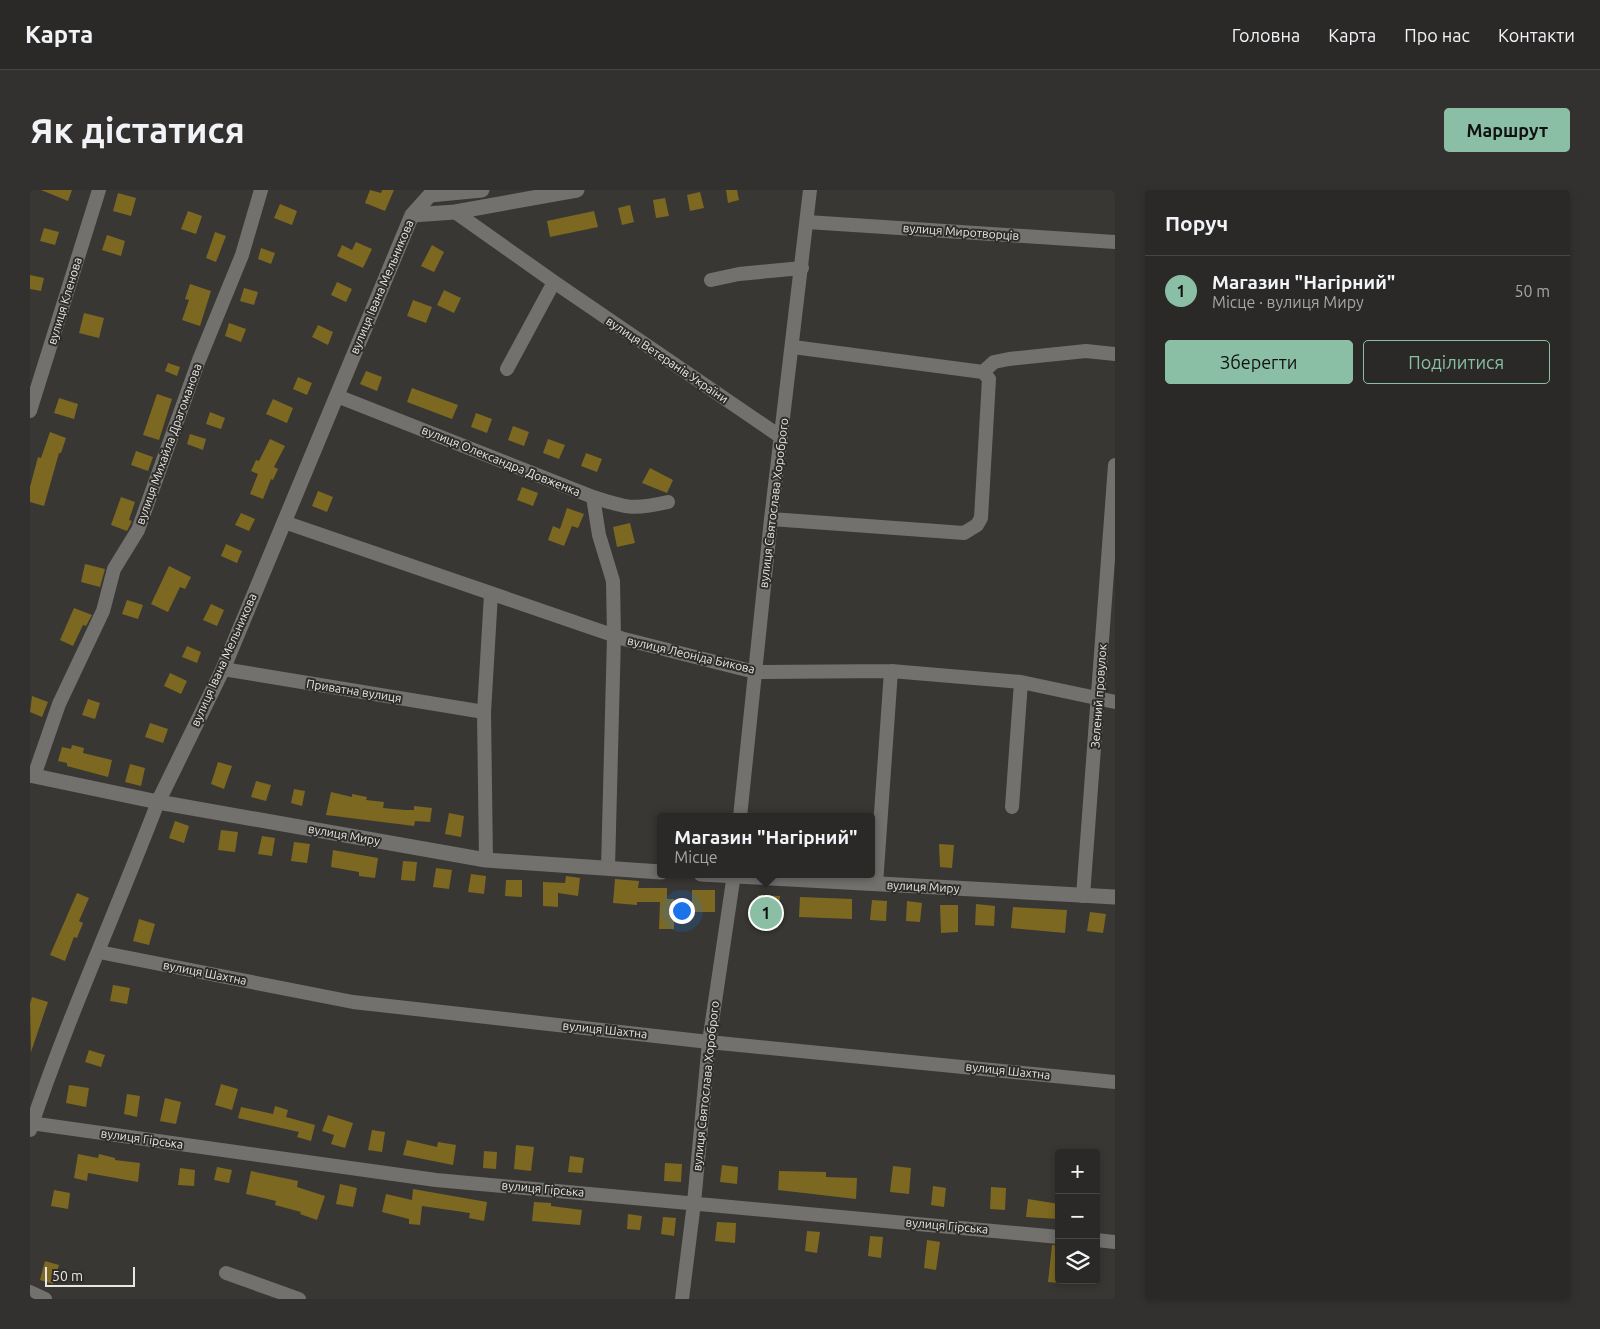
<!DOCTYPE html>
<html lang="uk">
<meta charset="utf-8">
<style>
:root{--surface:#2a2927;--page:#32312f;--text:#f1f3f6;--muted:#a5a6a7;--line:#464544;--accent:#8abfa5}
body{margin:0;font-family:Ubuntu,sans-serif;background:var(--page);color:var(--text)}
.controls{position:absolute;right:15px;bottom:15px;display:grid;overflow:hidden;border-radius:5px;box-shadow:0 2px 8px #0003}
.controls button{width:45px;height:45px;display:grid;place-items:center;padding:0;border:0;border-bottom:1px solid var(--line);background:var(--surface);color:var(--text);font:25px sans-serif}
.scale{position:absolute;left:15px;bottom:12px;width:90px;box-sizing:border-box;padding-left:5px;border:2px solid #e7e6e4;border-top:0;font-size:14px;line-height:18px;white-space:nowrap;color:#e7e6e4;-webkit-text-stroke:4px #2e2d2a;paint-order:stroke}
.you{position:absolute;left:651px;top:720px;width:18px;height:18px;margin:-12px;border:4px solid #fff;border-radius:50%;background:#1a73e8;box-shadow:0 0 0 8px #1a73e833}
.badge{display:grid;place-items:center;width:32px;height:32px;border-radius:50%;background:var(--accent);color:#111;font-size:16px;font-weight:700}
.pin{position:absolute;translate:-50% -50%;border:2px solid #fff;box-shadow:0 1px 5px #0006}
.popup{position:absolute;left:627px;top:623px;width:218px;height:65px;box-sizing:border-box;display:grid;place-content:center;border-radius:5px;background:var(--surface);filter:drop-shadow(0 1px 4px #0005);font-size:16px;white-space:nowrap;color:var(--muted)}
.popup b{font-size:19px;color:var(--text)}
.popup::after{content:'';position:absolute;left:50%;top:100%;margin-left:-10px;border:10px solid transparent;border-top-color:var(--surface)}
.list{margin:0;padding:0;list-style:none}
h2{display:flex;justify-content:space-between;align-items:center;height:65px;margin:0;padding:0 20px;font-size:21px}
h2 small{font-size:16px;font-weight:400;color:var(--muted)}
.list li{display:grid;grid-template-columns:32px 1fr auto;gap:15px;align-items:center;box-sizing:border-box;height:70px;padding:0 20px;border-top:1px solid var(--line)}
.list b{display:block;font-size:19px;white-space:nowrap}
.list p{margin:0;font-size:16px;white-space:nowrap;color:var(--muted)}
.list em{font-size:16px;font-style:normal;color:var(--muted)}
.actions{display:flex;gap:10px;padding:15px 20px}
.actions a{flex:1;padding:11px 0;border:1px solid var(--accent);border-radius:5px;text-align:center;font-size:18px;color:var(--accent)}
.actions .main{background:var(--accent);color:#111}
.icon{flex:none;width:28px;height:28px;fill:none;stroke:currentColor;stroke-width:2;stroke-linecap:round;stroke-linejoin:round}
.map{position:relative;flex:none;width:1085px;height:1109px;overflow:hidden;border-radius:5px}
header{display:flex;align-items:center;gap:30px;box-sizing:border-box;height:70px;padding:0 25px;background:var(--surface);border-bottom:1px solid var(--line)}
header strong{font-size:24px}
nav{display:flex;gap:28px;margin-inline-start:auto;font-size:18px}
.intro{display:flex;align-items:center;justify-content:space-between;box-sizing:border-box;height:120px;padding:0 30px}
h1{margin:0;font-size:35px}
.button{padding:12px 22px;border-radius:5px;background:var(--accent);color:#111;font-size:18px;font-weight:700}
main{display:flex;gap:30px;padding:0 30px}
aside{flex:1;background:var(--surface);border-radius:5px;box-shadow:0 2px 8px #0003}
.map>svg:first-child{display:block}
.building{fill:#7d6821}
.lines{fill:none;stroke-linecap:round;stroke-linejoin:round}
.street{stroke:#72716e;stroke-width:14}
.secondary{stroke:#72716e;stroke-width:15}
.labels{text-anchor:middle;stroke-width:4;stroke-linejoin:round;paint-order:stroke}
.street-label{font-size:12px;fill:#e7e6e4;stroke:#2e2d2a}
</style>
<header>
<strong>Карта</strong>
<nav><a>Головна</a><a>Карта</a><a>Про нас</a><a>Контакти</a></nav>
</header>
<div class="intro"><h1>Як дістатися</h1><a class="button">Маршрут</a></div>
<main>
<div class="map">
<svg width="1085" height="1109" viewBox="0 0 1085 1109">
<rect width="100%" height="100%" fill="#383734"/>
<!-- building -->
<path class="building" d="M11,0H42L38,11Z
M340,0L351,3L352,0H364L355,21L335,13Z
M696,0H707L709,10L698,13Z
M670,2L674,18L660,21L657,5Z
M88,3L106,8L101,26L83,21Z
M635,8L639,26L626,28L623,10Z
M250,14L267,21L262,35L244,28Z
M600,15L604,32L592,35L588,18Z
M158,21L172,26L166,44L151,39Z
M564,21L568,37L520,47L517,31Z
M14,38L29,42L25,55L10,51Z
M185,42L196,46L186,72L176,68Z
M77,45L95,51L91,66L72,60Z
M326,52L342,59L333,78L307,66L312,55L322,60Z
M402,55L414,62L404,82L391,76Z
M231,58L245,63L241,74L228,69Z
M0,85L14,88L11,101L0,99Z
M307,92L322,99L316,112L301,105Z
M160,94L181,101L170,136L152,130L159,110L155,109Z
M214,98L228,102L224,115L210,111Z
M414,100L431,108L424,123L407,115Z
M383,110L402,117L396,133L377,126Z
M54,123L74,128L69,148L49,143Z
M199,133L216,139L211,152L195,146Z
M288,135L303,142L298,155L282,147Z
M138,173L150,177L147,186L135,181Z
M336,181L352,187L347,201L330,194Z
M268,187L282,193L277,205L263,199Z
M382,198L428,215L422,229L377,212Z
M127,204L142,209L129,250L113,245Z
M29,208L48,214L44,229L24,223Z
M243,209L263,218L257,233L236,224Z
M180,222L195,228L191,239L176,234Z
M446,223L462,229L457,243L441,237Z
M483,236L499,242L494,256L478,250Z
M20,242L36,248L31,263H29L14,316L0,312V297L8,267L11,268Z
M160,244L176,249L173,260L157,254Z
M240,249L255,256L244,277L248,279L243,290L241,289L233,309L220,304L228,284L221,281L226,270L229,271Z
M518,249L535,255L529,269L513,263Z
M106,261L123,267L118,281L101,275Z
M556,263L572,269L567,282L551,276Z
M620,278L643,290L637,303L612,293Z
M492,297L508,303L503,316L487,310Z
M288,301L303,307L297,322L282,316Z
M91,307L105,312L99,330L102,331L97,341L81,335Z
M537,318L554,324L548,338L542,336L534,356L518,350L523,336L530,339Z
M211,323L225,329L219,341L205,335Z
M600,333L605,353L587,357L583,337Z
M196,354L212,361L207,373L191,366Z
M55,374L75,379L70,397L51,392Z
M139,376L161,387L155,399L150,397L138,422L121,414Z
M97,410L113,415L108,429L92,424Z
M181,414L194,420L187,436L173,430Z
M44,418L62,425L56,436L53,435L43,456L30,450Z
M157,456L171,462L167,473L152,467Z
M140,483L157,491L151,504L134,496Z
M2,506L18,512L12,527L0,522Z
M58,509L70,513L65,529L52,525Z
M120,533L138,539L133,553L115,547Z
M42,555L54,558L53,563L82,570L78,587L37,576V573L28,571L32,557L41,559Z
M188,572L202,576L194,599L181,594Z
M100,574L115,578L111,596L95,592Z
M226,591L241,595L236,611L221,607Z
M264,599L275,601L272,616L261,613Z
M301,602L322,607V604L337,607L336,610L354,612L353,618L375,620H384V616L402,618L400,632L385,631L384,636L296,625Z
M419,623L434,626L431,647L415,644Z
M145,631L159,636L154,653L139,648Z
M191,640L208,642L205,662L188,660Z
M232,646L245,648L242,666L228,664Z
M264,652L280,654L277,673L261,671Z
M909,654L924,655L922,678L910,677Z
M303,660L348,668L345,688L329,686V682L301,677Z
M373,671L387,672L385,691L371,690Z
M406,678L422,680L419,699L403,697Z
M441,684L456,686L454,704L438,702Z
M536,686L550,688L548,706L528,703V717L513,716V692L535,693Z
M585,689L609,691L608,698H637V709H644V739H629L630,712H607V715L583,713Z
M476,690H492V707L475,706Z
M662,700H685V722H662Z
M47,703L59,708L49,731L53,733L47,748L44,747L35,771L20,765Z
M728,705L750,706L748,738L726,737L722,719L727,713Z
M770,707L822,709V729L769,727Z
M842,710L857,711L856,731L840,730Z
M877,711L892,713L890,732L876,731Z
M946,714L965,716L964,736L945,735Z
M910,715H928V742L911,743Z
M983,717L1037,720L1035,743L981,738Z
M1060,722L1076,724L1073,743L1057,741Z
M109,729L125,734L119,755L103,751Z
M83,795L100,798L97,814L80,811Z
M2,807L18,812L1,862L0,814Z
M59,860L75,865L71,877L55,872Z
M191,894L208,899L202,920L185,915Z
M39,895L59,898L56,917L36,913Z
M97,904L110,906L107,927L94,924Z
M135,908L151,912L146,934L130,931Z
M245,916L258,920L256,927L285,935L281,951L267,947L269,942L208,928L211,917L243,924Z
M298,925L323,933L315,958L301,954L304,945L292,941Z
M342,940L355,942L352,962L338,960Z
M377,950L407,957L408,952L426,955L423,975L373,965Z
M486,955L504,957L501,981L484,979Z
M454,961L467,962L466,979L453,978Z
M48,964L68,968L69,964L85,968V970L110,973L108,992L58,983L57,991L44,988Z
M540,966L554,968L552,983L538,982Z
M635,973L652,974L651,992L634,991Z
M692,975L708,977L707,994L690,992Z
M863,976L881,978L879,1004L860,1002Z
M187,977L202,980L199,993L184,990Z
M150,978L165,980L164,996L148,995Z
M221,981L268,991L267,997L295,1006L287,1030L270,1024L271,1022L245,1015L246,1011L216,1004Z
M749,981L796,982V987L827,988L826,1009L748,1000Z
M310,994L327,998L323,1017L306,1014Z
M903,996L916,998L914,1017L901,1015Z
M961,997L976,998L975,1020L960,1019Z
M383,999L457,1012L454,1031L439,1028L440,1023L392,1016L390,1035L379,1034V1029L352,1022L356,1004L382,1010Z
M24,1000L40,1003L38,1019L21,1016Z
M998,1009L1029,1014V1029L996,1027Z
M504,1012L521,1013V1016L552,1020L550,1035L502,1031Z
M598,1024L612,1026L610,1040L597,1039Z
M633,1027L646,1028L644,1046L631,1044Z
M687,1032L706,1033L705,1053L685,1051Z
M777,1041L790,1042L787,1063L775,1061Z
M840,1046L853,1047L851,1068L838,1066Z
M897,1050L910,1052L906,1080L894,1078Z
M1022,1055L1029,1056V1093L1018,1092Z
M15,1071L29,1075L23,1094L10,1090Z"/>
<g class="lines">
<!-- street -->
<path class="street" d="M425,22L524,92L477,179
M777,32L1085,52
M681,90L709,84L772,78
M524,92L751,247
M953,182L964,172L979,169L1056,161L1085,164
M307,206L563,307C596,318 603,320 638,312
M0,221L69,0
M563,307L569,345L583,391L584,446L578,678
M741,329L934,343L947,335L951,328L959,189L953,182L763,157
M254,332L594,449L725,482L861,481L991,492L1085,512
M193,479L454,522
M4,586L29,514L73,421L84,379L108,340L169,170L212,65L231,0
M982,617L991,492
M710,627L741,329L780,0
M456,670L454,522L461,404
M846,694L861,481
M1053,706L1085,275
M69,762L323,812L679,852L1085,892
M0,933L406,990L1029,1047
M0,940C37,829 86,722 128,612
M1066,1050L1085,1052
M196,1083L269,1109
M0,1102L15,1109
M652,1109L664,1013L679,852L704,684"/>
<!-- secondary -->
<path class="secondary" d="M400,5L452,0
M382,25L425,22L547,0
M0,585L128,612L456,670L631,682
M128,612L193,479L382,25L400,5
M671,684L1085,707"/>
</g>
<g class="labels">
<!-- street labels -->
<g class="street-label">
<text transform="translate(931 42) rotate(4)" y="4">вулиця Миротворців</text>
<text transform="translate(352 97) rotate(-67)" y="4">вулиця Івана Мельникова</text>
<text transform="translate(35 111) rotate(-73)" y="4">вулиця Кленова</text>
<text transform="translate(637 170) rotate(34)" y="4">вулиця Ветеранів України</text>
<text transform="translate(139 254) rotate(-70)" y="4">вулиця Михайла Драгоманова</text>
<text transform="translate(471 271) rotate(22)" y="4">вулиця Олександра Довженка</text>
<text transform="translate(744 313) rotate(-83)" y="4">вулиця Святослава Хороброго</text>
<text transform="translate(661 465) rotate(13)" y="4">вулиця Леоніда Бикова</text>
<text transform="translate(194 470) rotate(-66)" y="4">вулиця Івана Мельникова</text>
<text transform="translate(324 501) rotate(9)" y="4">Приватна вулиця</text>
<text transform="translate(1069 506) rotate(-86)" y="4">Зелений провулок</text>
<text transform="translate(314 645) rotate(10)" y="4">вулиця Миру</text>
<text transform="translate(893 697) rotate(3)" y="4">вулиця Миру</text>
<text transform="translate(175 783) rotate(11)" y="4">вулиця Шахтна</text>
<text transform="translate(575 840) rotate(6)" y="4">вулиця Шахтна</text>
<text transform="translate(978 881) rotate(6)" y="4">вулиця Шахтна</text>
<text transform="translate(676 896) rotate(-84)" y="4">вулиця Святослава Хороброго</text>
<text transform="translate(112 949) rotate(8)" y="4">вулиця Гірська</text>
<text transform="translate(513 999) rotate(5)" y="4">вулиця Гірська</text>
<text transform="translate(917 1036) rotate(5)" y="4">вулиця Гірська</text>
</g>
</g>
</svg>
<div class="controls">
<button>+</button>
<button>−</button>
<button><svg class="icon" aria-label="layers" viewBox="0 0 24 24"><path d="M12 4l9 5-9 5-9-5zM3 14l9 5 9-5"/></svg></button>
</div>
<div class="scale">50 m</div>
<div class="you"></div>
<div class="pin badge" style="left:736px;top:723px">1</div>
<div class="popup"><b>Магазин &quot;Нагірний&quot;</b>Місце</div>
</div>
<aside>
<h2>Поруч<small></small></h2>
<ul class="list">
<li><span class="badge">1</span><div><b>Магазин &quot;Нагірний&quot;</b><p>Місце · вулиця Миру</p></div><em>50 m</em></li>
</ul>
<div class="actions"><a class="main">Зберегти</a><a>Поділитися</a></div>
</aside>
</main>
